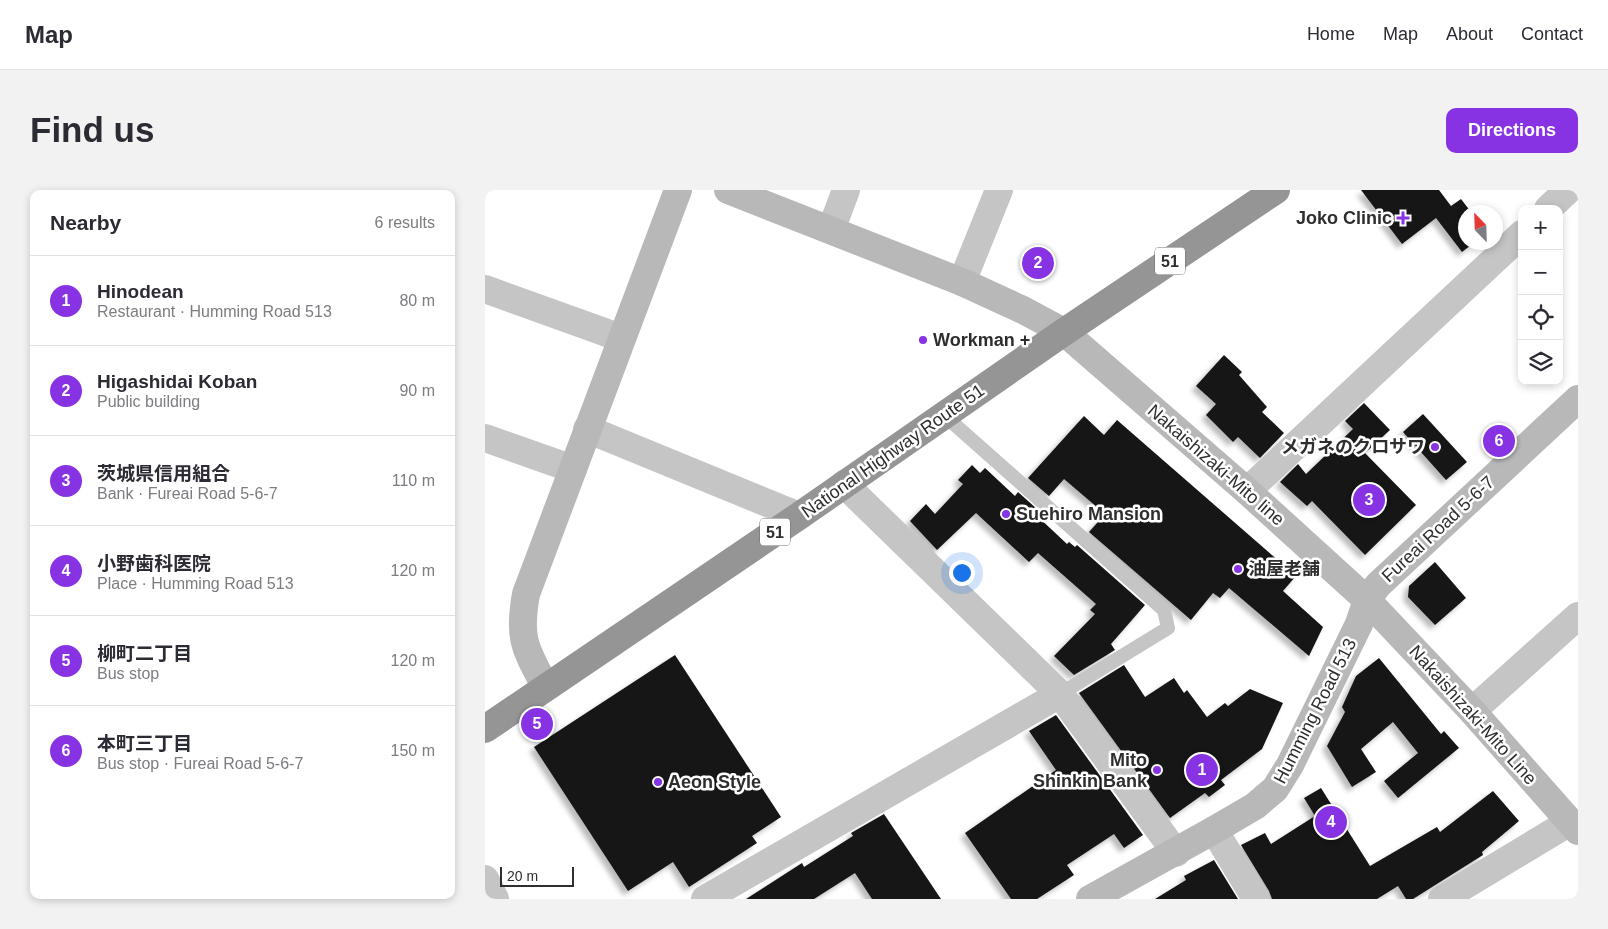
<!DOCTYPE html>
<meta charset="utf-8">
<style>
:root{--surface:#fff;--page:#f2f2f3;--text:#2b2b33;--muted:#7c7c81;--line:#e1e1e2;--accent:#8833e3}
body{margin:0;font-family:Arial,"Noto Sans JP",sans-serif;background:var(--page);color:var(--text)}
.controls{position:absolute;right:15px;top:15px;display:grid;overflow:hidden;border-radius:10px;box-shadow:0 2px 8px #0003}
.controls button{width:45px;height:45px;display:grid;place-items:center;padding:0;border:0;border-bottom:1px solid var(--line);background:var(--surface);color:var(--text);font:25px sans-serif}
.compass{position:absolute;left:973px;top:15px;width:45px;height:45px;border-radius:50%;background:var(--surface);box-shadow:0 2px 8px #0003;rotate:337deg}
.scale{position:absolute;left:15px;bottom:12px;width:74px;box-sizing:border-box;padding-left:5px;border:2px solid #2e2e2e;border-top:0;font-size:14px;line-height:18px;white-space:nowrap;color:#2e2e2e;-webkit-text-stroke:4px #fff;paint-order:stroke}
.you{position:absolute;left:476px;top:382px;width:18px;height:18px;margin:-12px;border:4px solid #fff;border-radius:50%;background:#1a73e8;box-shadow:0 0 0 8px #1a73e833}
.badge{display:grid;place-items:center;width:32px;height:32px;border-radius:50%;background:var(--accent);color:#fff;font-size:16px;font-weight:700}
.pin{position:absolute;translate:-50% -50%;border:2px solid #fff;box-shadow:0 1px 5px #0006}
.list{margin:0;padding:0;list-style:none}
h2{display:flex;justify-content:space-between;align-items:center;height:65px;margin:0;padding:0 20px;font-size:21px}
h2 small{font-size:16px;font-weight:400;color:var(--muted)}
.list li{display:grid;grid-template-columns:32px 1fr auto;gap:15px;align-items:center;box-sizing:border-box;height:90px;padding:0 20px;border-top:1px solid var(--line)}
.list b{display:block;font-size:19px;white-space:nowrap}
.list p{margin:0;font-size:16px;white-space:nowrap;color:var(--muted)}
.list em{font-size:16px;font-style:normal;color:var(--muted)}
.icon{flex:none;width:28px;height:28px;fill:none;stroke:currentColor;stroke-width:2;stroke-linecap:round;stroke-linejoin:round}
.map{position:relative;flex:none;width:1093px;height:709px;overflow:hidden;border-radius:10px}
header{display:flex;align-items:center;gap:30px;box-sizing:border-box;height:70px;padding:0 25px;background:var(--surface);border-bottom:1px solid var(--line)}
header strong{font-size:24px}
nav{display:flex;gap:28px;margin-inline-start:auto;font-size:18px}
.intro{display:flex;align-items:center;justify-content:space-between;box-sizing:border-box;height:120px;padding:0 30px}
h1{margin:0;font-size:35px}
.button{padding:12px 22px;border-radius:10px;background:var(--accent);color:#fff;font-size:18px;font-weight:700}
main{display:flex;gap:30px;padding:0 30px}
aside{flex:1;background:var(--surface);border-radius:10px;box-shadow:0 2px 8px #0003}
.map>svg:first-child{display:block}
.building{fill:#151515;filter:url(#shadow)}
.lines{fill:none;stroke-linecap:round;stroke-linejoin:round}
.lane{stroke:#c5c5c5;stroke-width:14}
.street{stroke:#c5c5c5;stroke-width:28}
.secondary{stroke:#b8b8b8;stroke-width:28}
.highway{stroke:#959595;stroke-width:28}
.poi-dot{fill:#8833e3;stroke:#fff;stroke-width:2}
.labels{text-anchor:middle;stroke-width:5;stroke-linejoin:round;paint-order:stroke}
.shield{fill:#fff;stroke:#6d6d6d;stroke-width:1}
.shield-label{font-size:16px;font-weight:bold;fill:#2e2e2e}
.poi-label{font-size:18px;font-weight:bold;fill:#2e2e2e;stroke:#fff;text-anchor:start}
.street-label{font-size:18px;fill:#2e2e2e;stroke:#fff}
</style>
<header>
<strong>Map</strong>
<nav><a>Home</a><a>Map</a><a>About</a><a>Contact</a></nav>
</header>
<div class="intro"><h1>Find us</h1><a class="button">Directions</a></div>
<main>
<aside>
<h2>Nearby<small>6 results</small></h2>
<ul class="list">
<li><span class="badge">1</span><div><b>Hinodean</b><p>Restaurant · Humming Road 513</p></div><em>80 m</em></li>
<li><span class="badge">2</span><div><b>Higashidai Koban</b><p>Public building</p></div><em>90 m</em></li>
<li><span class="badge">3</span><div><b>茨城県信用組合</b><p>Bank · Fureai Road 5-6-7</p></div><em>110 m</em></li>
<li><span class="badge">4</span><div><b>小野歯科医院</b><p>Place · Humming Road 513</p></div><em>120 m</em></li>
<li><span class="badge">5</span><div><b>柳町二丁目</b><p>Bus stop</p></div><em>120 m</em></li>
<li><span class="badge">6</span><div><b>本町三丁目</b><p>Bus stop · Fureai Road 5-6-7</p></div><em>150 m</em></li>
</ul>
</aside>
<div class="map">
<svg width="1093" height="709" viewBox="0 0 1093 709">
<defs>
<filter id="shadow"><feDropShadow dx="-4.5" dy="4.5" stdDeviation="2.5" flood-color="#0004"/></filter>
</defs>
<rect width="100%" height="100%" fill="#fff"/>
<!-- building -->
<path class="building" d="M876,0H954L966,16L976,9L986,22H980V52H990L977,62L951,28L917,54Z
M739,165L757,182L754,185L782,217L777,222L799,243L775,268L753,247L748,252L721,225L731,214L711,196Z
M879,213L905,240L880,263L931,315L880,365L827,311L822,316L795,292L813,274L821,284L868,239L860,231Z
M938,224L982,272L961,290L918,242Z
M599,226L619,245L632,230L811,386L798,401L838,437L824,466L744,398L735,408L728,403L706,430L604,342L620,324L579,289L564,306L543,288Z
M487,275L495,283L500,278L530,306L533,302L552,319L549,323L582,354L584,352L590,357L592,355L660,415L626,454L630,460L589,485L569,466L610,424L605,420L611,414L553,363L544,372L491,323L452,360L425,331L441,314L450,324L478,294L473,290Z
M950,372L981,408L950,435L923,407L924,396Z
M190,465L296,627L267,646L272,653L204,697L188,672L143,701L49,557Z
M894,468L956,544L959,541L974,558L913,608L899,591L933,563L908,532L876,559L891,582L867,597L842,556L860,522L857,517L871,486Z
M639,475L660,507L689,488L699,503L702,500L722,527L740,513L743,516L765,499L798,513L777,559L736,590L740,595L724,607L720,603L685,628L594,503Z
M571,525L658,645L639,658L629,644L582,675L589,685L552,709H526L480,643L571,580L544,541Z
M836,598L885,676L952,637L955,642L1008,601L1034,631L997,662L998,665L928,709H921L913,696L892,709H787L784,701L756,655L780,643L786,654L830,626L819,608Z
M399,624L456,709H387L370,683L329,709H261L317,673L319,677L368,646L366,643Z
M729,670L753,709H670L701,690L699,686Z"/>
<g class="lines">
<!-- lane -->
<path class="lane" d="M460,226L679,420L683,438L575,504"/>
<!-- street -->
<path class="street" d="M1063,19L1083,0
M346,40L361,0
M477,92L514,0
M0,99L136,148
M102,239L314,326
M0,248L88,279
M359,294L575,504L691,663
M762,301L1037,44
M987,521L1093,426
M729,640L771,709
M0,689L10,709
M220,709L575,504
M957,709L1085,632"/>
<!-- secondary -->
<path class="secondary" d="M243,0L477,92L538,120L579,142L762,301L882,410L987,521L1093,641
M60,496C40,458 33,449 41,404L193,0
M605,709L729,640L770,616L790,599L805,575L874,434L882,410L893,395L1093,209"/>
<!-- highway -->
<path class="highway" d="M0,539L314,326L579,142L791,0"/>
</g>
<!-- markers -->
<g class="poi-dot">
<path d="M915.5 20.5h5v5h5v5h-5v5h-5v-5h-5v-5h5z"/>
<circle cx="438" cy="150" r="5"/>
<circle cx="950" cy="257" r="5"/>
<circle cx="521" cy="324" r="5"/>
<circle cx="753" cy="379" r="5"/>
<circle cx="672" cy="580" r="5"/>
<circle cx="173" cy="592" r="5"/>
</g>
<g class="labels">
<!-- shield labels -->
<g class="shield">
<rect x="670" y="57.5" width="30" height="27" rx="4"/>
<rect x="275" y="328.5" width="30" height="27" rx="4"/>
</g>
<g class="shield-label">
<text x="685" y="77">51</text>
<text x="290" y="348">51</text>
</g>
<!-- poi labels -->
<g class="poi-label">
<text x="907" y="34" text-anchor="end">Joko Clinic</text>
<text x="448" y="156">Workman +</text>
<text x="940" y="263" text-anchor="end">メガネのクロサワ</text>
<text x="531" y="330">Suehiro Mansion</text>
<text x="763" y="385">油屋老舗</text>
<text x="662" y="576" text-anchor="end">Mito<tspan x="662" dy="21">Shinkin Bank</tspan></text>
<text x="183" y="598">Aeon Style</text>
</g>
<!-- street labels -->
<g class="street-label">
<text transform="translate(408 261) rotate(-35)" y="6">National Highway Route 51</text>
<text transform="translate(731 275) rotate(41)" y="6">Nakaishizaki-Mito line</text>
<text transform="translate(953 339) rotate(-43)" y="6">Fureai Road 5-6-7</text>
<text transform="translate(830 521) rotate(-63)" y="6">Humming Road 513</text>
<text transform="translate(988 525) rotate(48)" y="6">Nakaishizaki-Mito Line</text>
</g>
</g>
</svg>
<div class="controls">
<button>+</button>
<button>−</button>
<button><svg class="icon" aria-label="locate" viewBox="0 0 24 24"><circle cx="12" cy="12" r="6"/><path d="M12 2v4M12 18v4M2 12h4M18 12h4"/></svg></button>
<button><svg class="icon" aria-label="layers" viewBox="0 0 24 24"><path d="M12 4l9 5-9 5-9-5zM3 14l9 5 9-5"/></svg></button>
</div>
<svg class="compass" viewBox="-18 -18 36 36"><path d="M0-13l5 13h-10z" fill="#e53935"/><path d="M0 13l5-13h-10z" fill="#7c7c81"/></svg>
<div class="scale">20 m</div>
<div class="you"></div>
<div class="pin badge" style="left:717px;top:580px">1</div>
<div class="pin badge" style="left:553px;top:73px">2</div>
<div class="pin badge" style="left:884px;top:310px">3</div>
<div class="pin badge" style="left:846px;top:632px">4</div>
<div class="pin badge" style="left:52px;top:534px">5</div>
<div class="pin badge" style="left:1014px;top:251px">6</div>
</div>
</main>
